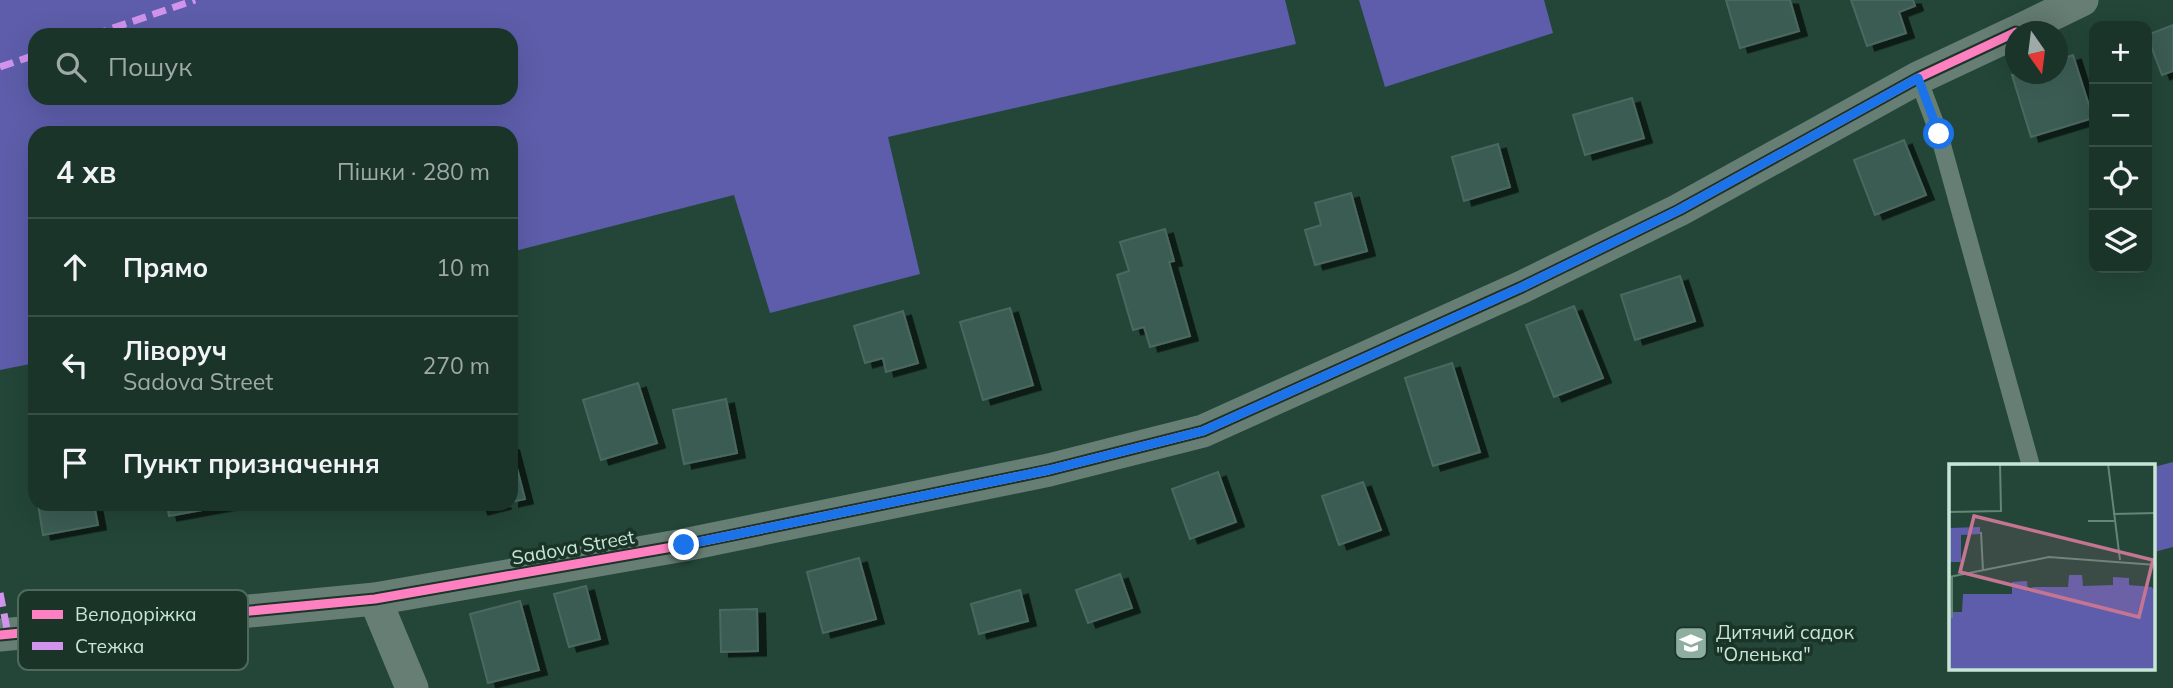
<!DOCTYPE html>
<html lang="uk">
<meta charset="utf-8">
<style>
:root{--surface:#1a342a;--page:#233c32;--text:#f1f3f6;--muted:#9faaa8;--line:#384f47}
body{margin:0;font-family:Mulish,sans-serif;background:var(--page);color:var(--text)}
.controls{position:absolute;right:21px;top:21px;display:grid;overflow:hidden;border-radius:14px;box-shadow:0 7px 28px #0002}
.controls button{width:63px;height:63px;display:grid;place-items:center;padding:0;border:0;border-bottom:2px solid var(--line);background:var(--surface);color:var(--text);font:35px sans-serif}
.compass{position:absolute;left:2005px;top:21px;width:63px;height:63px;border-radius:50%;background:var(--surface);box-shadow:0 7px 28px #0002;rotate:166deg}
.stop{position:absolute;width:21px;height:21px;margin:-16px;border:5px solid #1a73e8;border-radius:50%;background:#fff}
.stop.end{background:#1a73e8;border-color:#fff;box-shadow:0 2px 7px #0008}
.list{margin:0;padding:0;list-style:none}
h2{display:flex;justify-content:space-between;align-items:center;height:91px;margin:0;padding:0 28px;font-size:30px}
h2 small{font-size:23px;font-weight:400;color:var(--muted)}
.list li{display:grid;grid-template-columns:46px 1fr auto;gap:21px;align-items:center;box-sizing:border-box;height:98px;padding:0 28px;border-top:2px solid var(--line)}
.list b{display:block;font-size:26px;white-space:nowrap}
.list p{margin:0;font-size:23px;white-space:nowrap;color:var(--muted)}
.list em{font-size:23px;font-style:normal;color:var(--muted)}
.icon{flex:none;width:38px;height:38px;fill:none;stroke:currentColor;stroke-width:2;stroke-linecap:round;stroke-linejoin:round}
.map{position:relative;flex:none;width:2173px;height:688px;overflow:hidden}
.search{position:absolute;background:var(--surface);box-shadow:0 7px 28px #0002;left:28px;top:28px;width:490px;height:77px;display:flex;align-items:center;gap:18px;box-sizing:border-box;padding:0 24px;border-radius:21px;color:var(--muted);font-size:26px}
.panel{position:absolute;background:var(--surface);box-shadow:0 7px 28px #0002;left:28px;top:126px;width:490px;height:385px;border-radius:21px}
.map>svg:first-child{display:block}
.green{fill:#5d5dab;fill-rule:evenodd}
.building{fill:#3b5c53;stroke:#4b6860;stroke-width:2;filter:url(#shadow)}
.lines{fill:none;stroke-linecap:round;stroke-linejoin:round}
.lane{stroke:#667e74;stroke-width:18}
.street{stroke:#667e74;stroke-width:33}
.quiet{stroke:#d193ec;stroke-width:7;stroke-dasharray:14 7;stroke-linecap:butt}
.cycleway-casing{stroke:#1b3428;stroke-width:13}
.cycleway{stroke:#ff80c0;stroke-width:9}
.route{stroke:#1a73e8;stroke-width:9}
.labels{text-anchor:middle;stroke-width:7;stroke-linejoin:round;paint-order:stroke}
.street-label{font-size:19px;fill:#c8e6d6;stroke:#1b3428}
.poi-label{font-size:19px;fill:#c8e6d6;stroke:#1b3428;text-anchor:start}
.inset-road{fill:none;stroke:#658677;stroke-width:2}
.view{fill:#c57592;fill-opacity:0.15;stroke:#c57592;stroke-width:3.5}
.inset-edge{fill:none;stroke:#c8e6d6;stroke-width:3.5}
.key{fill:#1b3428;stroke:#4f695c;stroke-width:2}
.key-label{font-size:19px;fill:#c8e6d6}
</style>
<div class="map">
<svg width="2173" height="688" viewBox="0 0 2173 688">
<defs>
<filter id="shadow"><feDropShadow dx="8" dy="4.5" stdDeviation="0" flood-color="#0009"/></filter>
</defs>
<rect width="100%" height="100%" fill="#234638"/>
<!-- green -->
<path class="green" d="M0,0H1285L1296,44L888,137L920,274L770,313L734,195L511,252V133H35V363L0,370ZM35,35H511V98H35Z
M1359,0H1544L1553,33L1385,87Z
M2173,462V547L2154,552V467Z"/>
<!-- building -->
<path class="building" d="M1726,0H1790L1799,31L1740,48Z
M1851,0H1913L1915,6L1899,12L1906,33L1867,46Z
M2173,25V71L2162,75L2147,35Z
M2073,55L2093,118L2031,137L2012,75L2058,74V60Z
M1632,98L1644,138L1585,155L1573,115Z
M1904,140L1926,195L1875,215L1854,160Z
M1498,144L1510,187L1464,201L1452,157Z
M1351,193L1367,251L1315,265L1305,230L1321,225L1315,203Z
M1165,229L1174,261L1169,262L1190,336L1150,347L1144,327L1133,330L1117,275L1129,271L1120,242Z
M1680,276L1695,321L1635,340L1621,295Z
M1574,306L1603,378L1554,397L1526,325Z
M1010,308L1033,385L983,400L960,322Z
M903,311L918,363L886,372L883,358L865,363L854,326Z
M1452,363L1480,452L1433,466L1405,378Z
M638,383L657,443L601,460L583,400Z
M726,399L737,453L684,464L673,410Z
M511,445L525,499L511,502Z
M1218,472L1236,522L1190,539L1172,489Z
M1363,482L1381,530L1339,545L1322,496Z
M38,504H94L98,525L43,535Z
M167,504H228L229,505L169,516Z
M478,504H504L480,510Z
M859,558L876,619L823,633L807,572Z
M1120,574L1132,608L1088,623L1076,590Z
M586,586L600,639L569,647L554,594Z
M1020,590L1028,621L979,634L971,604Z
M520,601L539,670L488,683L470,614Z
M757,609L758,651L721,652L720,610Z"/>
<g class="lines">
<!-- lane -->
<path class="lane" d="M1918,78L1939,134L2031,466"/>
<!-- street -->
<path class="street" d="M2016,32L2082,0
M375,599L412,688
M0,635L375,599L684,545L1049,470L1203,431L1522,287L1679,210L1918,78L2016,32"/>
<!-- quiet -->
<path class="quiet" d="M93,35L195,0
M0,67L35,55
M0,593L8,634"/>
<!-- cycleway casing -->
<g class="cycleway-casing">
<path id="cycleway" d="M0,635L375,599L684,545L1049,470L1203,431L1522,287L1679,210L1918,78L2016,32"/>
</g>
<!-- cycleway -->
<use href="#cycleway" class="cycleway"/>
</g>
<g class="lines">
<!-- route -->
<path class="route" d="M684,545L1049,470L1203,431L1522,287L1679,210L1918,78L1939,134"/>
</g>
<!-- icons -->
<defs>
<g id="school-square" transform="scale(1.75)"><rect x="-9" y="-9" width="18" height="18" rx="4" fill="#8eae9f" stroke="#1b3428"/><path d="M0-5L7-2L0 1L-7-2ZM-4 1L0 2.5L4 1V4Q0 6-4 4Z" fill="#fff"/></g>
</defs>
<g fill-rule="evenodd">
<use href="#school-square" x="1691" y="643"/>
</g>
<g class="labels">
<!-- street labels -->
<g class="street-label">
<text transform="translate(573 547) rotate(-10)" y="7">Sadova Street</text>
</g>
<!-- poi labels -->
<g class="poi-label">
<text x="1716" y="639">Дитячий садок<tspan x="1716" dy="22">"Оленька"</tspan></text>
</g>
</g>
<!-- overview -->
<g transform="translate(1949 464)">
<rect width="206" height="206" fill="#234638"/>
<path d="M31,63V70L12,71V98H0V64ZM120,111H133L134,122L164,121V113L180,114V121L203,123L206,129V206H0V130L2,148H13L14,130H63V118L78,117L79,128L84,123H119Z" fill="#5d5dab"/>
<path class="inset-road" d="M159,0L171,96M0,1L31,0M0,48L52,47L51,0M164,50L207,49M139,57H165M32,68L34,107M0,113L100,93L207,101M3,113V154"/>
<path class="view" d="M25,52L204,96L190,153L11,108Z"/>
<rect width="206" height="206" class="inset-edge"/>
</g>
<!-- legend -->
<rect x="18" y="590" width="230" height="80" rx="10" class="key"/>
<rect x="32" y="610" width="31" height="9" fill="#ff80c0"/>
<rect x="32" y="642" width="31" height="8" fill="#d193ec"/>
<g class="key-label">
<text x="75" y="621">Велодоріжка</text>
<text x="75" y="653">Стежка</text>
</g>
</svg>
<div class="controls">
<button>+</button>
<button>−</button>
<button><svg class="icon" aria-label="locate" viewBox="0 0 24 24"><circle cx="12" cy="12" r="6"/><path d="M12 2v4M12 18v4M2 12h4M18 12h4"/></svg></button>
<button><svg class="icon" aria-label="layers" viewBox="0 0 24 24"><path d="M12 4l9 5-9 5-9-5zM3 14l9 5 9-5"/></svg></button>
</div>
<svg class="compass" viewBox="-18 -18 36 36"><path d="M0-13l5 13h-10z" fill="#e53935"/><path d="M0 13l5-13h-10z" fill="#9faaa8"/></svg>
<div class="stop" style="left:1939px;top:134px"></div>
<div class="stop end" style="left:684px;top:545px"></div>
<div class="search"><svg class="icon" aria-label="search" viewBox="0 0 24 24"><circle cx="10" cy="10" r="6"/><path d="M15 15l6 6"/></svg>Пошук</div>
<section class="panel">
<h2>4 хв<small>Пішки · 280 m</small></h2>
<ul class="list">
<li><svg class="icon" aria-label="ahead" viewBox="0 0 24 24"><path d="M12 20V5M6 11l6-6 6 6"/></svg><div><b>Прямо</b></div><em>10 m</em></li>
<li><svg class="icon" aria-label="left" viewBox="0 0 24 24"><path d="M17 20v-9H6M10 6l-5 5 5 5"/></svg><div><b>Ліворуч</b><p>Sadova Street</p></div><em>270 m</em></li>
<li><svg class="icon" aria-label="arrive" viewBox="0 0 24 24"><path d="M6 21V4h12l-3 4 3 4H6"/></svg><div><b>Пункт призначення</b></div></li>
</ul>
</section>
</div>
